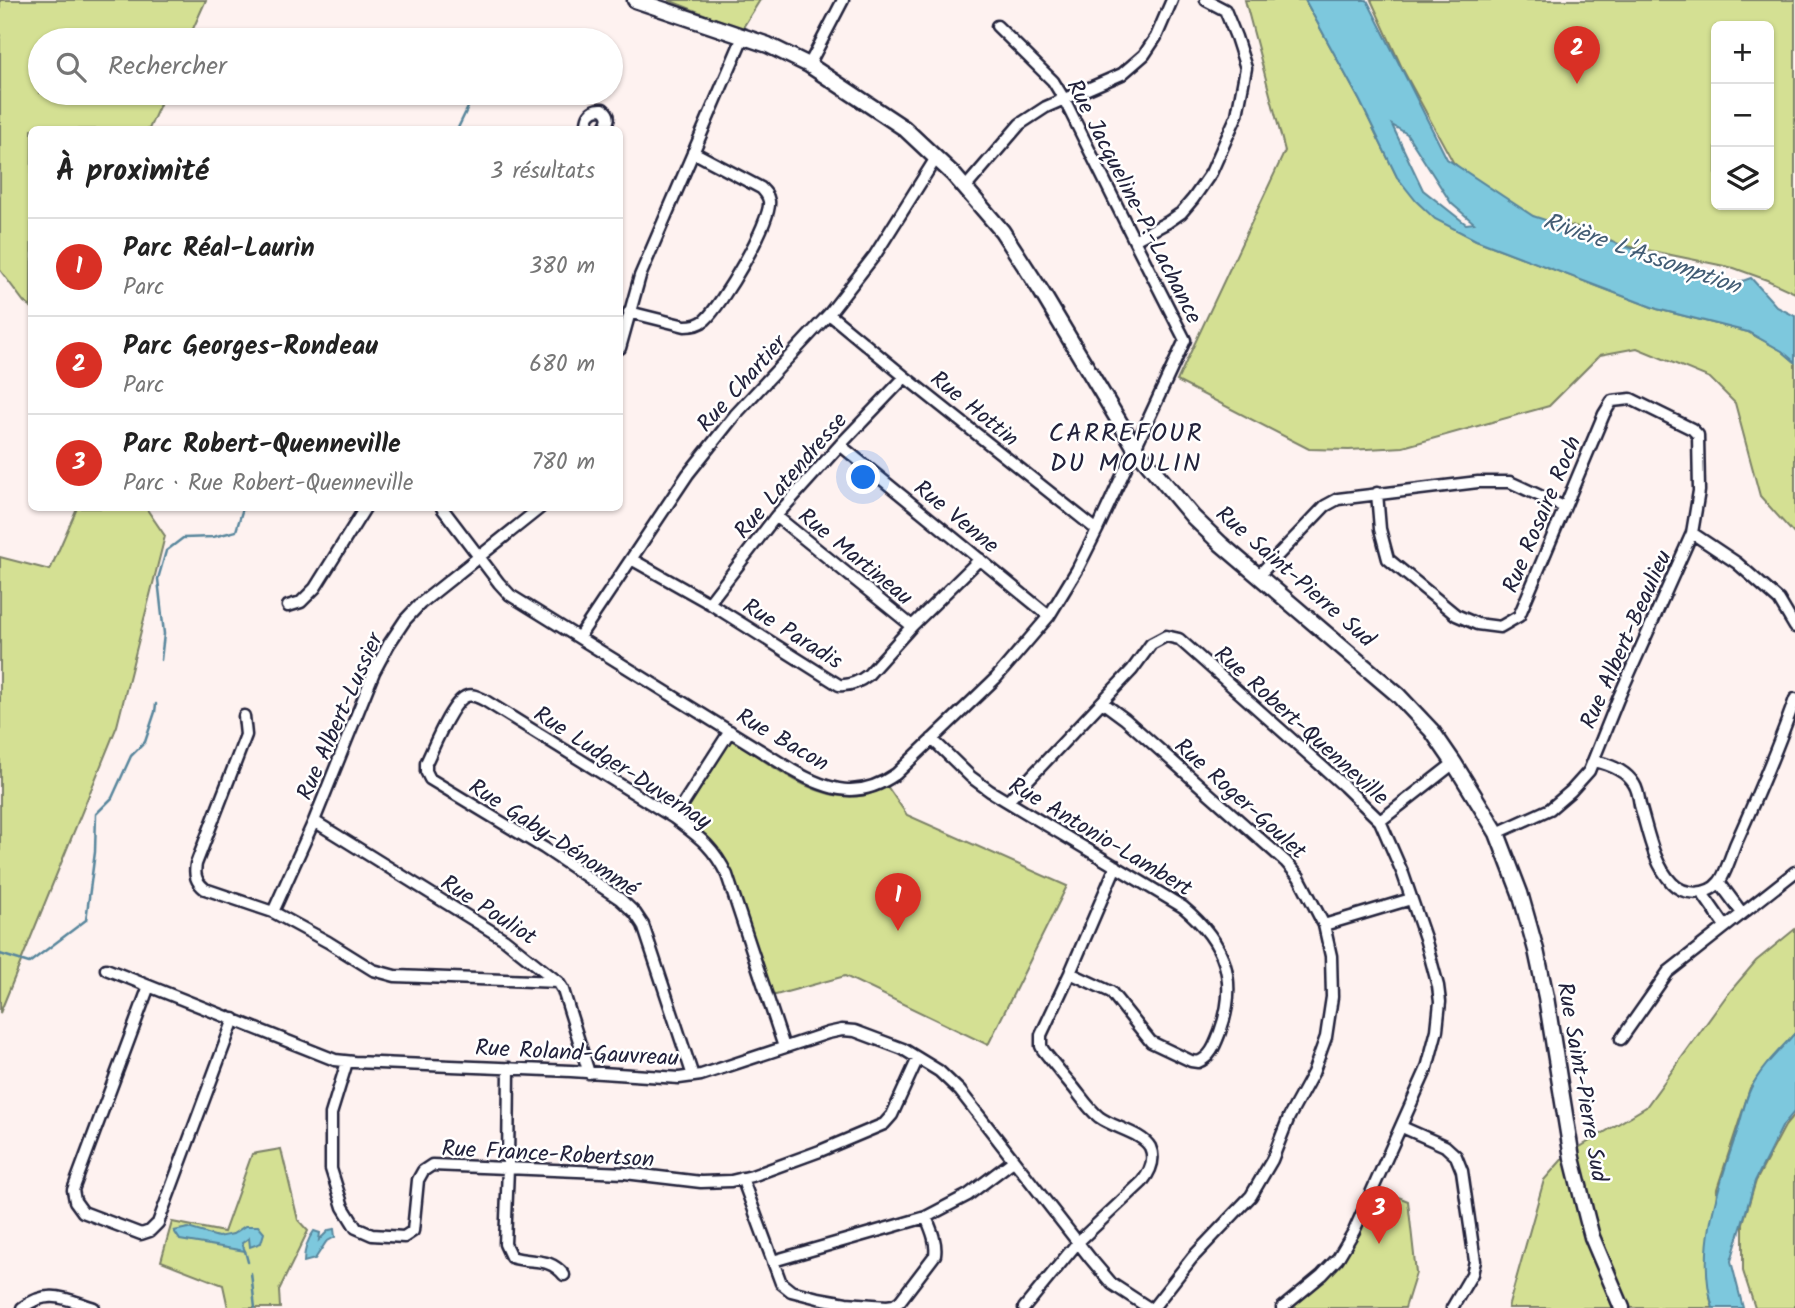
<!DOCTYPE html>
<html lang="fr">
<meta charset="utf-8">
<style>
:root{--surface:#fff;--page:#f6f6f6;--text:#222;--muted:#767676;--line:#e0e0e0;--accent:#d93025}
body{margin:0;font-family:Kalam,sans-serif;background:var(--page);color:var(--text)}
.controls{position:absolute;right:21px;top:21px;display:grid;overflow:hidden;border-radius:10px;box-shadow:0 2px 5px #0004}
.controls button{width:63px;height:63px;display:grid;place-items:center;padding:0;border:0;border-bottom:2px solid var(--line);background:var(--surface);color:var(--text);font:35px sans-serif}
.you{position:absolute;left:864px;top:478px;width:24px;height:24px;margin:-18px;border:5px solid #fff;border-radius:50%;background:#1a73e8;box-shadow:0 0 0 10px #1a73e833}
.badge{display:grid;place-items:center;width:46px;height:46px;border-radius:50%;background:var(--accent);color:#fff;font-size:23px;font-weight:700}
.pin{position:absolute;translate:-50% -58px;filter:drop-shadow(0 2px 4px #0008)}
.pin::after{content:'';position:absolute;top:37px;width:24px;height:21px;background:inherit;clip-path:polygon(0 0,100% 0,50% 100%)}
.list{margin:0;padding:0;list-style:none}
h2{display:flex;justify-content:space-between;align-items:center;height:91px;margin:0;padding:0 28px;font-size:30px}
h2 small{font-size:23px;font-weight:400;color:var(--muted)}
.list li{display:grid;grid-template-columns:46px 1fr auto;gap:21px;align-items:center;box-sizing:border-box;height:98px;padding:0 28px;border-top:2px solid var(--line)}
.list b{display:block;font-size:26px;white-space:nowrap}
.list p{margin:0;font-size:23px;white-space:nowrap;color:var(--muted)}
.list em{font-size:23px;font-style:normal;color:var(--muted)}
.icon{flex:none;width:38px;height:38px;fill:none;stroke:currentColor;stroke-width:2;stroke-linecap:round;stroke-linejoin:round}
.map{position:relative;flex:none;width:1795px;height:1308px;overflow:hidden}
.search{position:absolute;background:var(--surface);box-shadow:0 2px 5px #0004;left:28px;top:28px;width:595px;height:77px;display:flex;align-items:center;gap:18px;box-sizing:border-box;padding:0 24px;border-radius:38px;color:var(--muted);font-size:26px}
.panel{position:absolute;background:var(--surface);box-shadow:0 2px 5px #0004;left:28px;top:126px;width:595px;height:385px;border-radius:10px}
.map>svg:first-child{display:block}
.green{fill:#d4e093;stroke:#7b8167;stroke-width:2;fill-rule:evenodd}
.water{fill:#7dc8dd;stroke:#59869c;stroke-width:2;fill-rule:evenodd}
.lines{fill:none;stroke-linecap:round;stroke-linejoin:round}
.stream{stroke:#59869c;stroke-width:2.5}
.street-casing{stroke:#22223b;stroke-width:15}
.secondary-casing{stroke:#22223b;stroke-width:19}
.street{stroke:#fff;stroke-width:10}
.secondary{stroke:#fff;stroke-width:14}
.labels{text-anchor:middle;stroke-width:5;stroke-linejoin:round;paint-order:stroke}
.street-label{font-size:23px;fill:#22223b;stroke:#fff}
.water-label{font-size:24px;font-style:italic;fill:#425c74;stroke:#fff}
.quarter-label{font-size:26px;letter-spacing:2px;fill:#22223b;stroke:#fff}
</style>
<div class="map">
<svg width="1795" height="1308" viewBox="0 0 1795 1308">
<rect width="100%" height="100%" fill="#fef2f0"/>
<filter id="ink" filterUnits="userSpaceOnUse"><feTurbulence type="fractalNoise" baseFrequency=".0143" numOctaves="2"/><feDisplacementMap in="SourceGraphic" scale="14" xChannelSelector="R" yChannelSelector="G"/><feConvolveMatrix kernelMatrix="1 2 1 2 8 2 1 2 1" color-interpolation-filters="sRGB"/></filter>
<g filter="url(#ink)">
<!-- green -->
<path class="green" d="M0,0H206L188,40H40V93H165L149,129L32,130L31,307L24,302L0,270Z
M668,0H760L742,29Z
M1245,0H1305L1360,101L1397,177L1435,218L1476,240L1657,309L1748,332L1782,351L1795,362V535L1760,496L1735,403L1710,378L1637,348L1600,355L1549,406L1403,447L1349,450L1309,449L1177,381L1285,151Z
M1371,0H1795V293L1767,280L1734,268L1618,244L1590,230L1538,219L1481,189L1453,162L1403,70ZM1716,26H1769V205H1716Z
M77,508H146L165,536L117,726L0,1013V557L50,570Z
M731,738C768,763 819,806 866,795C873,793 880,789 887,786L907,815L1067,886L988,1045L845,976L772,996L735,882L725,860L716,847L702,832L683,817Z
M1795,929V1033L1761,1073L1750,1088L1717,1189L1710,1298L1713,1308H1508L1544,1180L1565,1156L1646,1107L1727,995L1756,961Z
M1795,1114V1308H1755L1743,1271V1223L1756,1181L1785,1126Z
M281,1149L298,1220L308,1231L279,1290L280,1308H228L223,1285L161,1261L172,1222L224,1232L252,1154Z
M1374,1187L1408,1201L1416,1273L1405,1308H1282L1338,1258Z"/>
<!-- water -->
<path class="water" d="M1305,0H1367L1447,159L1533,216L1737,283L1751,278L1777,307L1795,316V362L1782,351L1748,332L1657,309L1476,240L1435,219L1416,201L1397,177L1360,101ZM1392,125L1407,134L1451,203L1474,223L1466,224L1423,190Z
M1795,1033V1111L1783,1125L1755,1181L1731,1261L1743,1308H1713C1695,1248 1719,1186 1738,1129C1742,1116 1745,1100 1751,1088C1761,1067 1780,1050 1795,1033Z
M245,1226H258L264,1233L261,1243L250,1247L249,1238L242,1243L245,1251L180,1240L174,1231L188,1228L218,1237L233,1234Z
M334,1229L335,1237L326,1242L315,1259L304,1262C304,1251 307,1240 314,1231L320,1233L319,1240L329,1230Z"/>
<g class="lines">
<!-- stream -->
<path class="stream" d="M457,130L475,93
M161,660L164,634L158,579L166,551L183,538L213,537L236,531L243,508
M0,954L29,963L86,920L95,852L96,814L112,798L131,756L145,742L155,712L156,704
M245,1251L248,1262
M251,1273L255,1308"/>
<!-- street casing -->
<g class="street-casing">
<path id="street" d="M809,65L843,0
M588,130C585,118 590,108 603,109C612,116 609,121 603,130
M965,188L1020,124L1046,107L1122,74L1144,55L1156,37L1172,0
M1134,240L1168,222L1181,213L1193,199L1211,173L1237,115L1246,68L1236,37L1225,10L1206,0
M629,312L685,326C692,326 699,325 705,320C721,306 772,221 769,201C768,195 765,192 761,188L693,152
M829,314L905,377L1097,530
M620,348L640,276L743,37
M840,445L1049,616
M1377,493L1380,529L1388,559L1456,615L1477,624L1500,627L1519,616L1604,414L1612,401L1631,399L1692,429L1698,435L1699,491L1692,533L1618,699L1589,771L1571,791L1550,809L1497,833
M442,508L499,583L510,595L792,770C829,791 859,800 896,774L996,678L1049,616L1077,570L1097,530L1185,340L1134,240L1064,99L1053,81L997,26
M776,516L912,626
M1692,533L1737,563L1779,600L1795,627
M631,559L709,603L839,685C850,686 859,682 868,675L912,626L980,559
M1258,576L1325,506L1338,499L1478,482H1510L1564,507
M709,603L776,516L840,445L905,377
M288,606L301,602L315,588L365,508
M579,637L688,474L735,415L829,314L875,255L936,158
M1102,702L1125,719L1286,862L1299,877L1324,925L1331,956L1332,997L1326,1037L1313,1073L1289,1117L1272,1160L1251,1196L1192,1258L1153,1308
M244,716L246,735L196,864C194,875 196,882 205,889L273,912L328,942L373,970L395,976L558,982
M932,739L971,777L990,791L1183,907C1225,942 1239,980 1220,1032C1215,1045 1211,1057 1198,1062L1191,1061L1151,1042L1111,992L1070,973
M1594,761C1608,764 1626,771 1634,784C1638,790 1639,799 1640,805C1648,831 1653,863 1672,883C1684,896 1708,896 1719,882C1725,876 1732,852 1736,843C1757,796 1778,748 1795,699
M1008,801L1132,670L1151,644L1166,636L1179,639L1344,786L1380,821L1403,874L1425,938L1438,986L1440,1002L1437,1030L1427,1068L1354,1231L1338,1258L1322,1275L1282,1308
M674,818L730,731
M314,821L504,939L558,982L563,990L589,1073
M1380,821L1454,763
M1719,882L1742,913
M1702,893L1725,926
M273,912L314,821L374,672L389,644L405,620L420,604L540,508
M1324,925L1411,899
M106,969L335,1060L354,1062L571,1071L679,1078L701,1075L828,1033L842,1030L855,1031L903,1049L939,1071L960,1091L1090,1258L1112,1284L1149,1308
M149,986L73,1190L75,1201L83,1212L141,1234L150,1231L158,1223L234,1019
M1621,1039L1668,972L1795,872
M347,1062L331,1114V1169L343,1207L356,1228L372,1235L404,1237L413,1231L418,1180L423,1171L432,1165L625,1173L701,1182L731,1181L752,1176L820,1151L884,1124L892,1115L918,1058
M509,1068L508,1168L505,1244L511,1257C533,1264 548,1256 564,1275
M693,1076L647,937L643,925L635,913L620,899L544,848L430,779L426,771V763C433,749 452,700 467,696C473,694 478,697 484,700L674,818C699,837 713,846 727,875L784,1047
M1402,1127L1445,1146L1456,1156L1462,1171L1475,1261L1472,1274L1452,1308
M742,1178L781,1283L791,1291L818,1298L846,1303L887,1306L894,1305L900,1301L935,1255C937,1242 931,1229 926,1217
M773,1261L926,1217L968,1195L1013,1161
M22,1308C48,1288 66,1299 94,1308
M1024,1308L1078,1242L1142,1182C1150,1172 1156,1160 1150,1147C1142,1133 1114,1128 1099,1117C1089,1109 1082,1098 1074,1088C1064,1076 1053,1063 1043,1050L1041,1046V1035L1070,973L1116,866"/>
</g>
<!-- secondary casing -->
<g class="secondary-casing">
<path id="secondary" d="M635,0L768,45L809,65L904,128L953,174L1002,231L1041,291L1135,448L1193,517L1221,544L1398,695L1432,731L1454,763L1497,833L1520,893L1536,950L1546,997L1572,1158L1587,1218L1592,1237L1622,1308"/>
</g>
<!-- street -->
<use href="#street" class="street"/>
<!-- secondary -->
<use href="#secondary" class="secondary"/>
</g>
</g>
<g class="labels">
<!-- street labels -->
<g class="street-label">
<text transform="translate(1135 201) rotate(63)" y="8">Rue Jacqueline-P.-Lachance</text>
<text transform="translate(741 383) rotate(-48)" y="8">Rue Chartier</text>
<text transform="translate(975 408) rotate(39)" y="8">Rue Hottin</text>
<text transform="translate(790 475) rotate(-49)" y="8">Rue Latendresse</text>
<text transform="translate(1541 514) rotate(-67)" y="8">Rue Rosaire Roch</text>
<text transform="translate(957 516) rotate(39)" y="8">Rue Venne</text>
<text transform="translate(856 556) rotate(39)" y="8">Rue Martineau</text>
<text transform="translate(1296 576) rotate(41)" y="8">Rue Saint-Pierre Sud</text>
<text transform="translate(793 633) rotate(32)" y="8">Rue Paradis</text>
<text transform="translate(1625 639) rotate(-66)" y="8">Rue Albert-Beaulieu</text>
<text transform="translate(339 716) rotate(-66)" y="8">Rue Albert-Lussier</text>
<text transform="translate(1302 725) rotate(42)" y="8">Rue Robert-Quenneville</text>
<text transform="translate(783 739) rotate(30)" y="8">Rue Bacon</text>
<text transform="translate(623 767) rotate(33)" y="8">Rue Ludger-Duvernay</text>
<text transform="translate(1241 798) rotate(42)" y="8">Rue Roger-Goulet</text>
<text transform="translate(1101 836) rotate(31)" y="8">Rue Antonio-Lambert</text>
<text transform="translate(554 837) rotate(33)" y="8">Rue Gaby-Dénommé</text>
<text transform="translate(489 909) rotate(33)" y="8">Rue Pouliot</text>
<text transform="translate(577 1052) rotate(3)" y="8">Rue Roland-Gauvreau</text>
<text transform="translate(1583 1082) rotate(80)" y="8">Rue Saint-Pierre Sud</text>
<text transform="translate(548 1153) rotate(3)" y="8">Rue France-Robertson</text>
</g>
<!-- water labels -->
<g class="water-label">
<text transform="translate(1642 253) rotate(19)" y="8">Rivière L'Assomption</text>
</g>
<!-- quarter labels -->
<g class="quarter-label">
<text x="1126" y="441">CARREFOUR<tspan x="1126" dy="30">DU MOULIN</tspan></text>
</g>
</g>
</svg>
<div class="controls">
<button>+</button>
<button>−</button>
<button><svg class="icon" aria-label="layers" viewBox="0 0 24 24"><path d="M12 4l9 5-9 5-9-5zM3 14l9 5 9-5"/></svg></button>
</div>
<div class="you"></div>
<div class="pin badge" style="left:898px;top:931px">1</div>
<div class="pin badge" style="left:1577px;top:84px">2</div>
<div class="pin badge" style="left:1379px;top:1244px">3</div>
<div class="search"><svg class="icon" aria-label="search" viewBox="0 0 24 24"><circle cx="10" cy="10" r="6"/><path d="M15 15l6 6"/></svg>Rechercher</div>
<section class="panel">
<h2>À proximité<small>3 résultats</small></h2>
<ul class="list">
<li><span class="badge">1</span><div><b>Parc Réal-Laurin</b><p>Parc</p></div><em>380 m</em></li>
<li><span class="badge">2</span><div><b>Parc Georges-Rondeau</b><p>Parc</p></div><em>680 m</em></li>
<li><span class="badge">3</span><div><b>Parc Robert-Quenneville</b><p>Parc · Rue Robert-Quenneville</p></div><em>780 m</em></li>
</ul>
</section>
</div>
